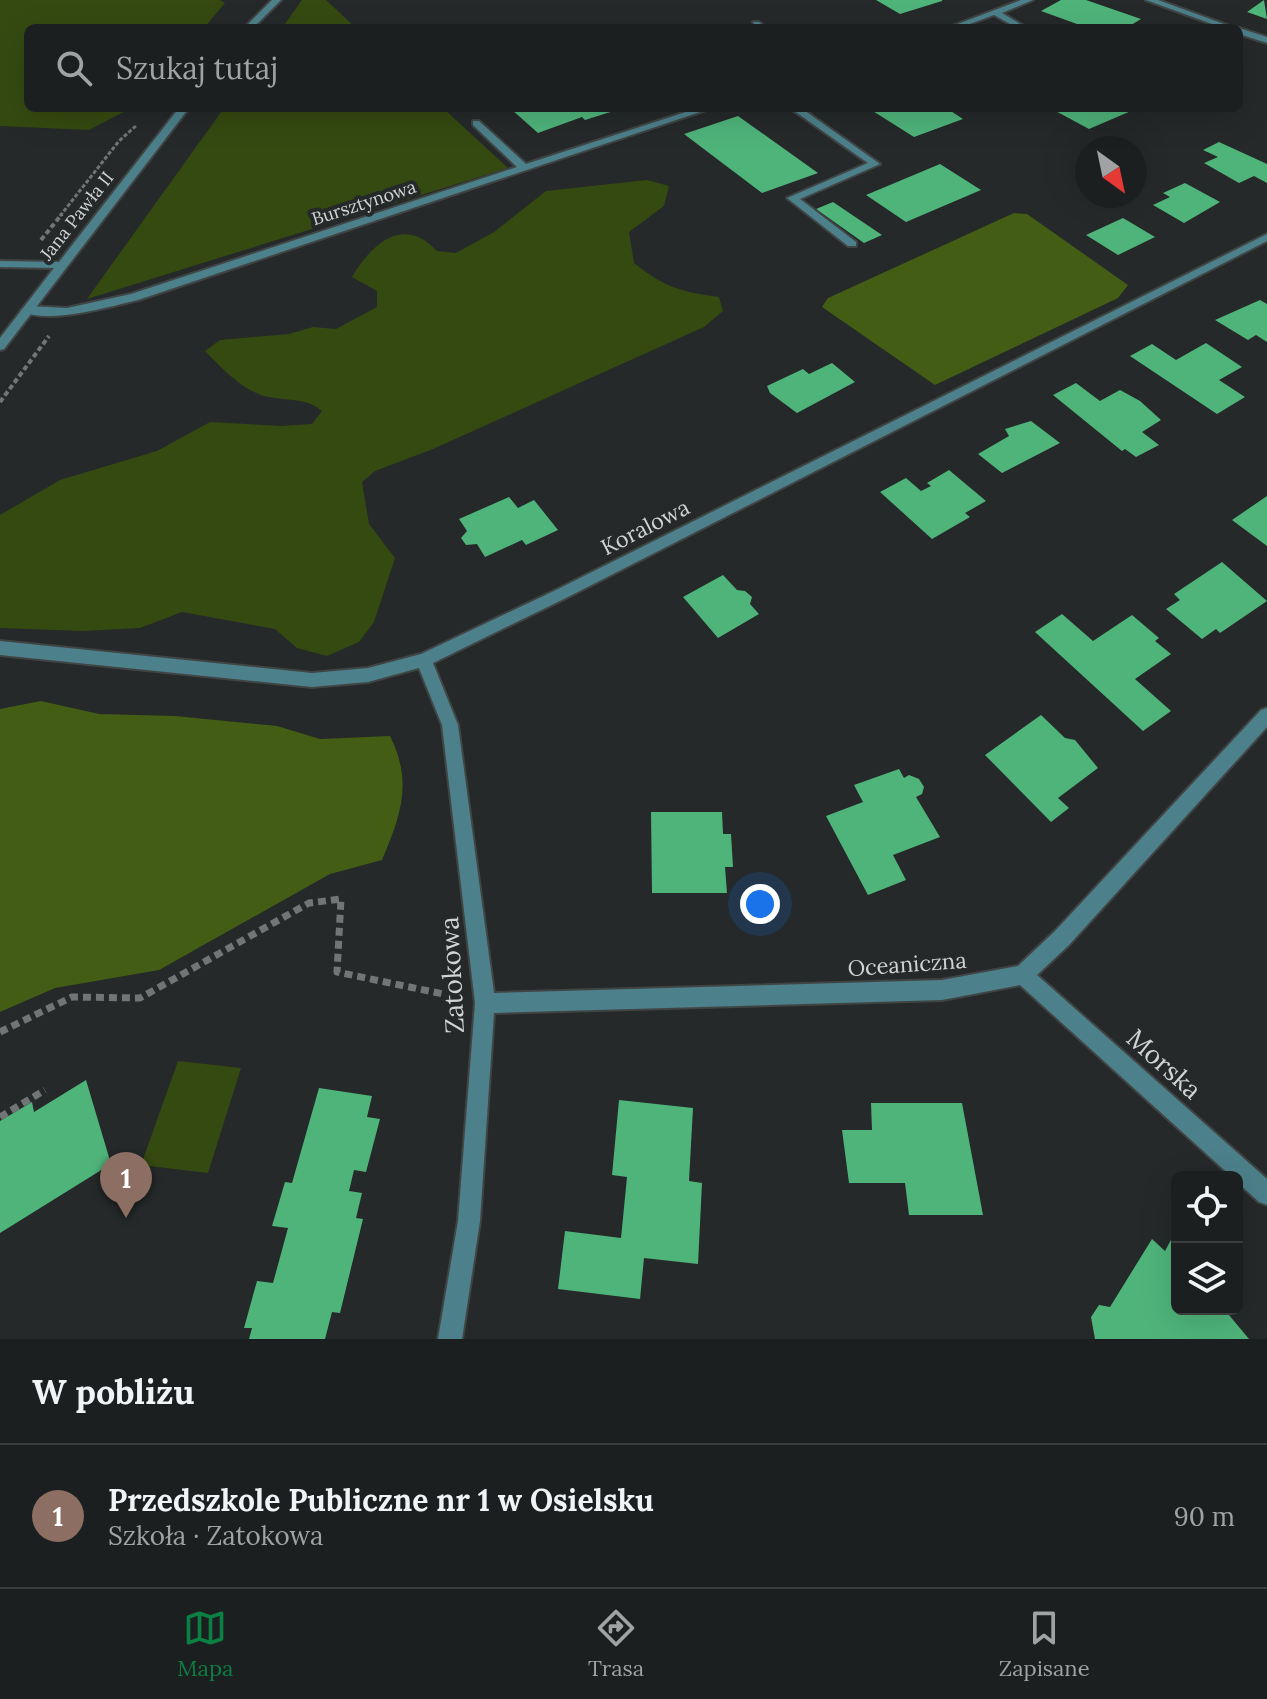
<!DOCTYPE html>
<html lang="pl">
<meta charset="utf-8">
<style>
:root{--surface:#1c1f1f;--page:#292c2c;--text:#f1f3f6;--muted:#a0a2a4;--line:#3a3d3d;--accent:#0b8043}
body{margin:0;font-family:Lora,serif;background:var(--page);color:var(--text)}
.controls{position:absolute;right:24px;bottom:24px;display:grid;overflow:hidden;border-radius:12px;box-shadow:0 8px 32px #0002}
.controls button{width:72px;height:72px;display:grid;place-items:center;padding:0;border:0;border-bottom:2px solid var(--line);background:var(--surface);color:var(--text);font:40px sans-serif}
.compass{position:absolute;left:1075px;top:136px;width:72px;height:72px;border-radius:50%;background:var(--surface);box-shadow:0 8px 32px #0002;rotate:147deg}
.you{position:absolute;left:760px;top:904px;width:28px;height:28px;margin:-20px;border:6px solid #fff;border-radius:50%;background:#1a73e8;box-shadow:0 0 0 12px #1a73e833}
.badge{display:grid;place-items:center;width:52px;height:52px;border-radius:50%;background:var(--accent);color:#fff;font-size:26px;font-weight:700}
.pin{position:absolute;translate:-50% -66px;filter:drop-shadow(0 2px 4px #0008)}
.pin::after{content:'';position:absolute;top:42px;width:28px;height:24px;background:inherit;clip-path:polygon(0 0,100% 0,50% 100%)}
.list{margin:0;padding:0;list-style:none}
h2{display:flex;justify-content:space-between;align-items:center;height:104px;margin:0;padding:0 32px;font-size:34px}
h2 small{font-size:26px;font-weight:400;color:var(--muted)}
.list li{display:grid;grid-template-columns:52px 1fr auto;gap:24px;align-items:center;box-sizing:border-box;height:144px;padding:0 32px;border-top:2px solid var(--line)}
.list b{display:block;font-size:30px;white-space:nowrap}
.list p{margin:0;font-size:26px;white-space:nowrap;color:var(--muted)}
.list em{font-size:26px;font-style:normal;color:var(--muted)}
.icon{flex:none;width:44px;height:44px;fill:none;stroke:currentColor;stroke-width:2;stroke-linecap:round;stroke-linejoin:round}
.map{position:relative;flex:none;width:1267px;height:1339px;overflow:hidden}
.search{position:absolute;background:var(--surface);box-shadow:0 8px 32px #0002;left:24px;right:24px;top:24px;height:88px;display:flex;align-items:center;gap:20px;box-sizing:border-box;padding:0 28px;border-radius:12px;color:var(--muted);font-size:30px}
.sheet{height:248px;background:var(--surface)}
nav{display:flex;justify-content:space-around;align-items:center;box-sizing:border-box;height:112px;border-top:2px solid var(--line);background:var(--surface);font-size:22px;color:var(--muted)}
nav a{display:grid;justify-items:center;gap:4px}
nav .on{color:var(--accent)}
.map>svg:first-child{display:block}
.green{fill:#354a11}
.forest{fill:#435d15}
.building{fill:#4fb47a}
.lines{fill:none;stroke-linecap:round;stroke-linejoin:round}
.lane-casing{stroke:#414444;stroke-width:4}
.street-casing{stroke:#414444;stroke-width:4}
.path-far2{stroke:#727575;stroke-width:3;stroke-dasharray:4 2;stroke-linecap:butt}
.path-far1{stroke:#727575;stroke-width:4;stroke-dasharray:5 3;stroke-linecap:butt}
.path{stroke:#727575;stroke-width:7;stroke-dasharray:8 5;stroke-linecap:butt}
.lane{fill:#4c808a;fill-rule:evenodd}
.street{fill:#4c808a;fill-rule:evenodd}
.labels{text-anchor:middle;stroke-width:8;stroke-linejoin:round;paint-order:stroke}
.far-street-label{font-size:18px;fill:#d1d4d4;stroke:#252929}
.street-label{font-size:22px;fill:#d1d4d4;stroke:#252929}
.near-street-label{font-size:26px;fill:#d1d4d4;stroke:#252929}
</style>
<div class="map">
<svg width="1267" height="1339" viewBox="0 0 1267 1339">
<rect width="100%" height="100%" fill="#252929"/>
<!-- green -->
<path class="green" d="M0,0H220L225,3L204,28H28V108H131L89,130L0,126Z
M302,0H326L356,28H282Z
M224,108H443L508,168L87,299Z
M647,180L669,186L664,206L629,232L634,263C664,287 681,292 719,297L723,311L704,327L433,449L375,471L362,482L369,524L395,558L374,622L359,642L327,656L297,648L275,629L182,612L140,628L83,631L0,628V515L60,480L157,451L210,422L281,426L312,424L322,411C305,396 282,402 261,395C239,387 221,367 205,351L220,340L289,334L313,327L336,329L377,307V291L352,277C372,243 404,215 437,251L456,253L494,232L546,191Z
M178,1061L241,1068L208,1173L141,1165Z"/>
<!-- forest -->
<path class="forest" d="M1014,213L1027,214L1128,285L1118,298L935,385L822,307L828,298Z
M41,701L99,714L175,716L277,726L320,739L390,736C413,782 401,815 382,860L330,874L159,970L55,988L0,1012V709Z"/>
<!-- building -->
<path class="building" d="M876,0H942V1L900,14Z
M1061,0H1086L1141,19L1126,28H1088L1041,11Z
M1264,0L1267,19L1247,12Z
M515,108H619L620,109L585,120L582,117L538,133L511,109Z
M868,108H946L963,119L914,137Z
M1050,108H1126L1131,111L1089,129Z
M738,116L818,173L762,193L684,134Z
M1219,142L1267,164V183L1254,176L1239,183L1204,163L1218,157L1203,150Z
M940,164L981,190L906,222L866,195Z
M1185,183L1220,202L1184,223L1153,205L1170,197L1163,193Z
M833,202L882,235L864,243L816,209Z
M1123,218L1155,237L1118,255L1086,235Z
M1260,300L1267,304V342L1256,335L1248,340L1215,320Z
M1206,343L1242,367L1219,380L1245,397L1217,414L1130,356L1152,344L1176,360Z
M832,363L855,382L797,413L770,393L767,386L803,369L809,374Z
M1076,383L1100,401L1120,390L1140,401L1161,420L1142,432L1159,445L1136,457L1125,449L1122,451L1053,395Z
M1031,421L1060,443L1002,473L978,454L1009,436L1005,429Z
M949,470L986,501L965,513L970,517L932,539L880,492L906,478L921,491L931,486L927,483Z
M1267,496V546L1232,520Z
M509,497L518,508L534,500L558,530L526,545L522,540L485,557L477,544L466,545L461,538L467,531L459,519Z
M1222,562L1267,601L1220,633L1216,629L1202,639L1166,609L1180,600L1174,594Z
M723,575L737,590L745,591L752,597L750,604L759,614L718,638L683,597Z
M1062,614L1093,641L1132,615L1159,638L1155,641L1171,654L1135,679L1171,711L1143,731L1035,632Z
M1041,715L1065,738L1075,740L1098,768L1058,798L1069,808L1051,822L985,755Z
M899,769L904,778L909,775L919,779L924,787L922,794L916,797L940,837L893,855L906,880L868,895L826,816L863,802L854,785Z
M651,812H722L723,834H731L733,867H725L727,893H652Z
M86,1080L111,1164L0,1233V1121L32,1102L34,1112Z
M319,1088L372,1096L367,1117L380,1119L366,1172L354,1170L349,1191L362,1193L356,1218L363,1219L340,1313L332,1312L325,1339H249L252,1328H244L257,1281L273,1283L288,1228L272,1226L285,1182L292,1183Z
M619,1100L693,1108L689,1181L702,1183L698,1264L644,1258L640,1299L558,1289L565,1231L621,1238L627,1177L612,1175Z
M871,1103H962L983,1215H909L905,1183H849L842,1130H872Z
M1172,1238L1177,1243V1309H1224L1249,1339H1095L1091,1317L1099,1305L1110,1307L1152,1239L1165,1251Z"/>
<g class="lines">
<!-- lane casing -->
<g class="lane-casing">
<path id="lane" d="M1021,0H1033L1002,13L1027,28H1017L994,15L959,28H947Z
M753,22H759L766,28H756Z
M698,108H712L138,300C112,306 43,326 21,310L27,306L67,308L131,294L517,167L473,125V121H479L526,164Z
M790,108H801L880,164L800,199L856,242V246H848L787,198L868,163Z"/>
</g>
<!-- street casing -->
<g class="street-casing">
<path id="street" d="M272,0H281L253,28H244Z
M1146,0H1158L1235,28H1223Z
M1239,28L1267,37V43L1239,34Z
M179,108H189L4,349L0,350V338L54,268L0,267V261L59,262Z
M1267,234V241L566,598L433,663L458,725L494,993L942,980L1018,966L1055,931L1261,710L1267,708V727L1069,945L1037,975L1267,1179V1205L1259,1202L1237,1182V1177H1232L1020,985L942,1000L494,1013L480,1221L462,1339H438L458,1221L475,1003L442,725L419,668L368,682L312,687L0,655V641L312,673L368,668L421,654L556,590Z"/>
</g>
<!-- path-far2 -->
<path class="path-far2" d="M60,216L119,141L137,125"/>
<!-- path-far1 -->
<path class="path-far1" d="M41,240L62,214
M0,402L49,336"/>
<!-- path -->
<path class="path" d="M0,1032L72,997L140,998L309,903L341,899L337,972L453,996
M0,1117L45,1090"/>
<!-- lane -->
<use href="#lane" class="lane"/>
<!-- street -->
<use href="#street" class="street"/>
</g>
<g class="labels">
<!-- far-street labels -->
<g class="far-street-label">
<text transform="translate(364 203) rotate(-18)" y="6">Bursztynowa</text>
<text transform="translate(77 216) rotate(-52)" y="6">Jana Pawła II</text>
</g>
<!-- street labels -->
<g class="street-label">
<text transform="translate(645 527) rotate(-27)" y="8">Koralowa</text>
<text transform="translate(907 964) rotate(-4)" y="8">Oceaniczna</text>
</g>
<!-- near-street labels -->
<g class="near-street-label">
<text transform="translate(452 975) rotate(-93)" y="9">Zatokowa</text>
<text transform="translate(1164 1064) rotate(42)" y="9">Morska</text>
</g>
</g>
</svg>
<div class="controls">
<button><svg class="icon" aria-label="locate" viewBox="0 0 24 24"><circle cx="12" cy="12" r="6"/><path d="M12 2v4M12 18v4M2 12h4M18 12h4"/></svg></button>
<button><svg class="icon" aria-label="layers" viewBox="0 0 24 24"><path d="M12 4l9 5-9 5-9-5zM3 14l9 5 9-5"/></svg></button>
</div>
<svg class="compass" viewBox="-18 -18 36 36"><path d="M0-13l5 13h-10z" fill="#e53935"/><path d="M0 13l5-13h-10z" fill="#a0a2a4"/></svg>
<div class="you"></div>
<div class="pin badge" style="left:126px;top:1218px;background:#8d6e63">1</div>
<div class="search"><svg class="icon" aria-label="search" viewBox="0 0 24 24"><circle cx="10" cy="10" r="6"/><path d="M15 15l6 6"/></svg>Szukaj tutaj</div>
</div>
<section class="sheet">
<h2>W pobliżu<small></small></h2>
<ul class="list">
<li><span class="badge" style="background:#8d6e63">1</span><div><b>Przedszkole Publiczne nr 1 w Osielsku</b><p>Szkoła · Zatokowa</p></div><em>90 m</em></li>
</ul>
</section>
<nav>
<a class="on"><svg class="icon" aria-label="map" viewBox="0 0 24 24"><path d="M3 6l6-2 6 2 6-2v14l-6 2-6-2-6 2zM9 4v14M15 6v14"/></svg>Mapa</a>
<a><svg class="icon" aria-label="directions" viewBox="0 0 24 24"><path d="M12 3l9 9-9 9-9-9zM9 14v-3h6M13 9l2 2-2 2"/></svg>Trasa</a>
<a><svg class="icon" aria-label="saved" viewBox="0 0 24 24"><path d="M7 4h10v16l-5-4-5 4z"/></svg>Zapisane</a>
</nav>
